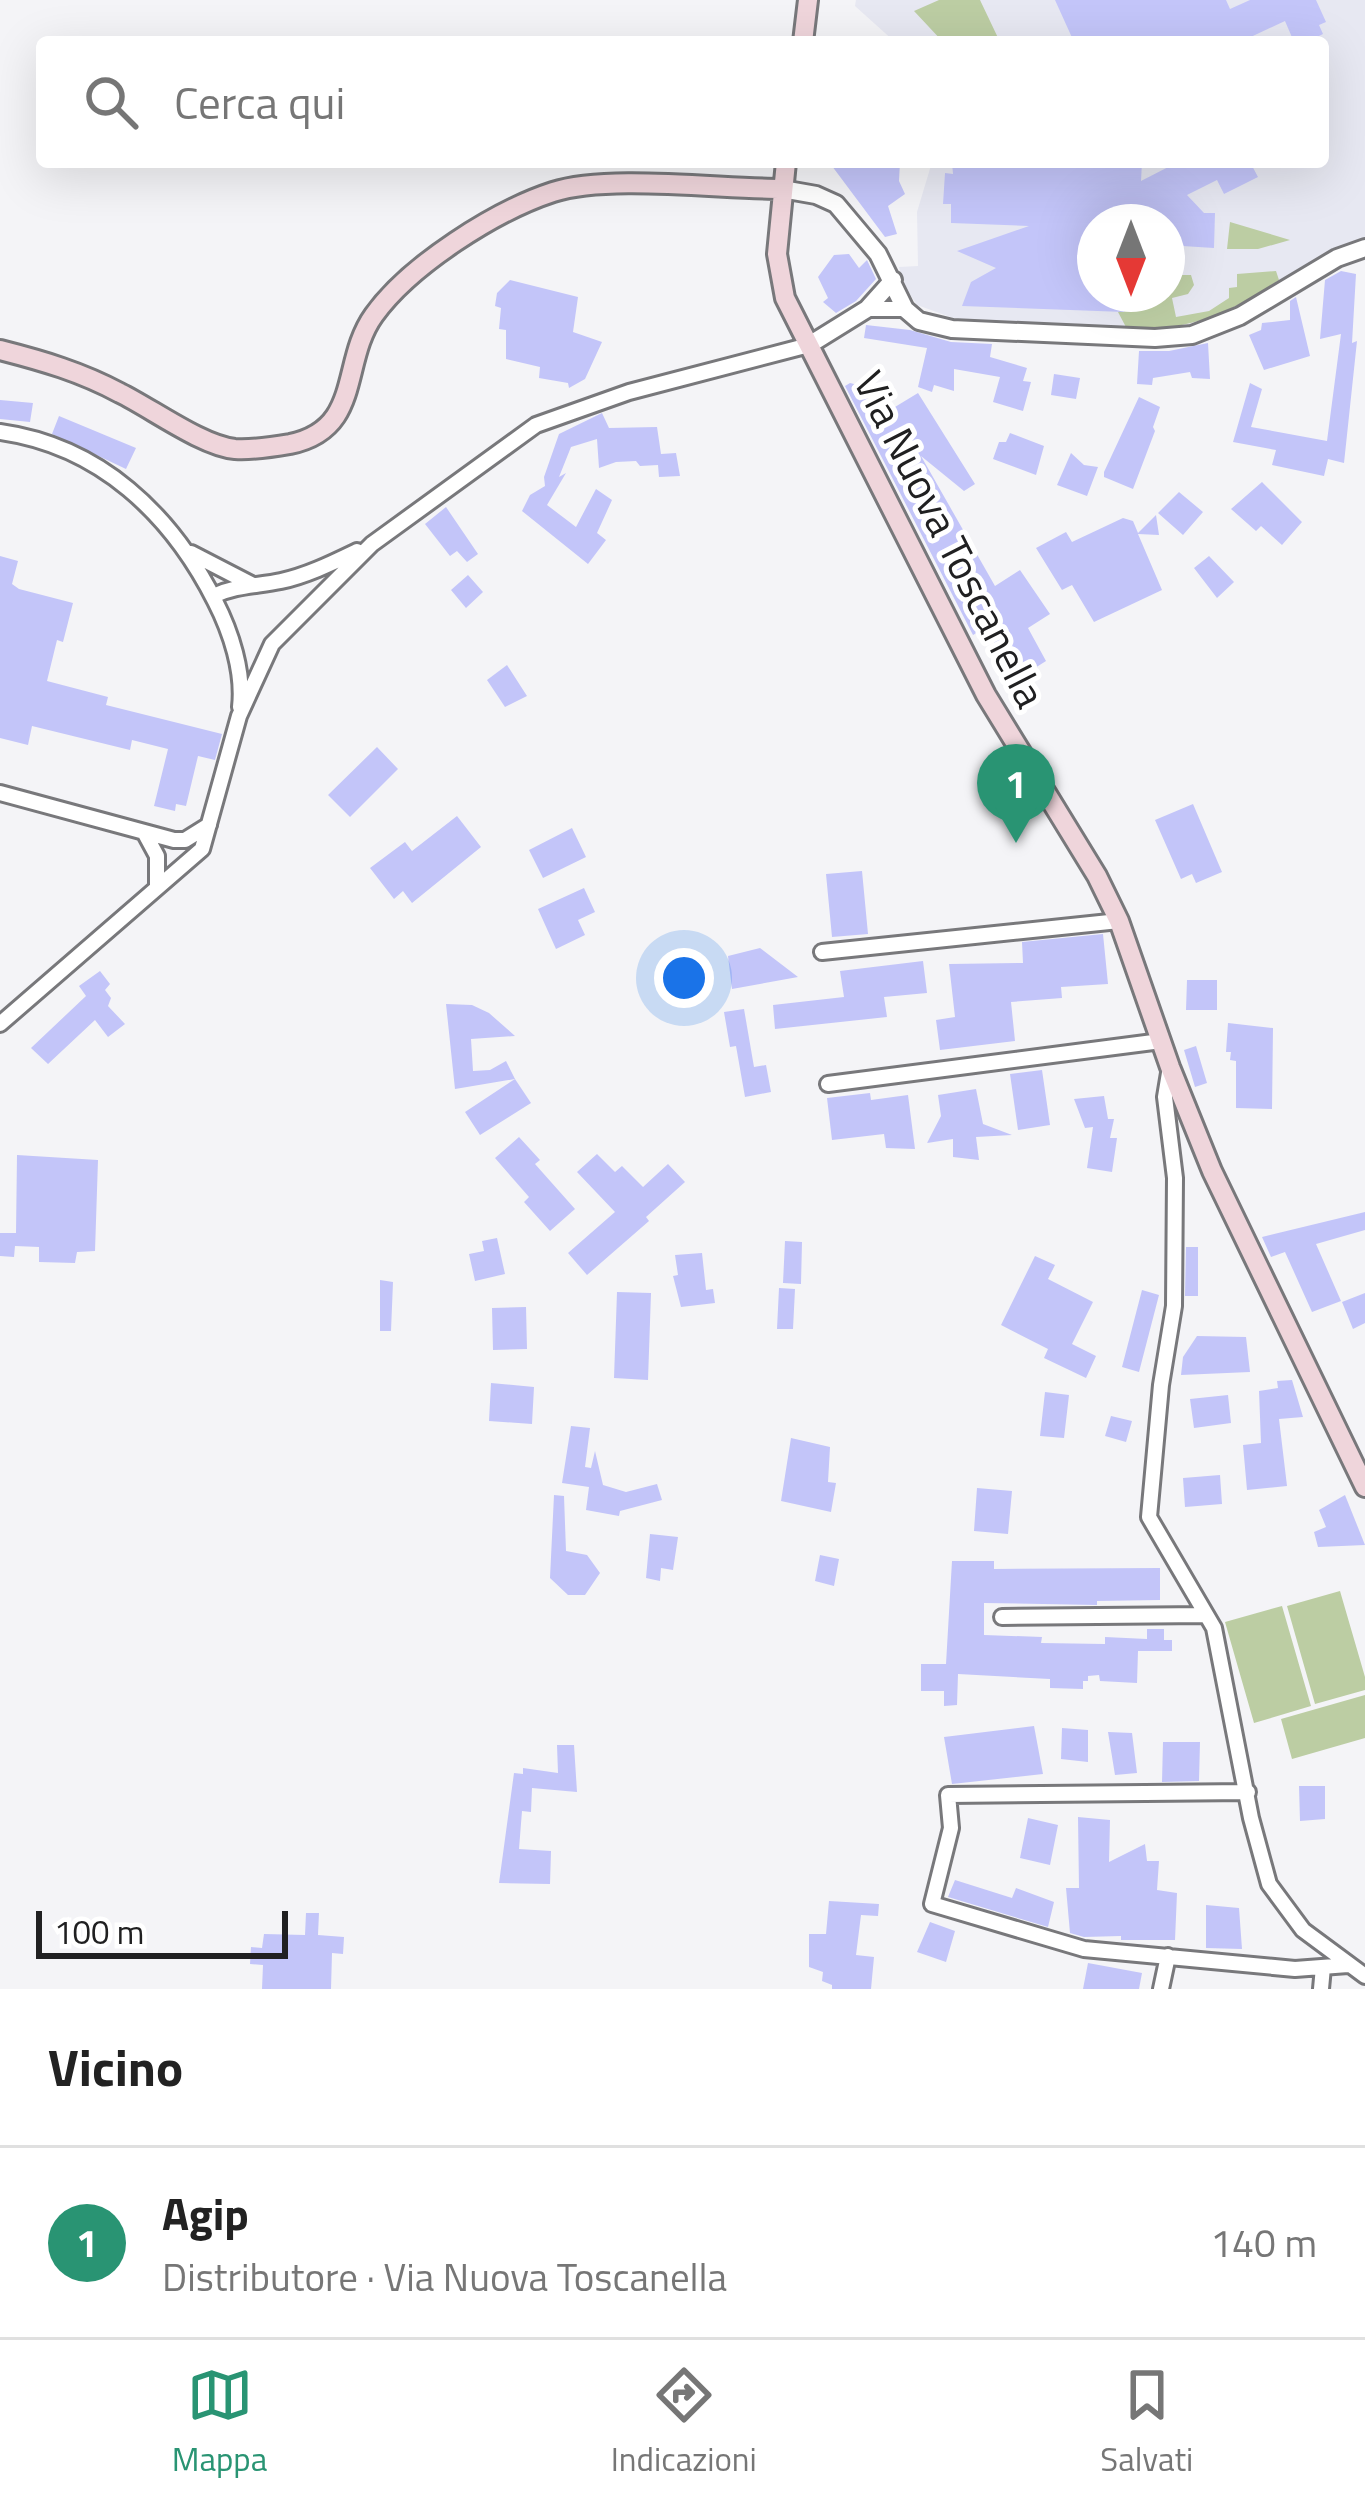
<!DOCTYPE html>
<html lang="it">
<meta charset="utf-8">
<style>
:root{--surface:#fff;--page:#f6f6f6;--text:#222;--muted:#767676;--line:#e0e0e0;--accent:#299473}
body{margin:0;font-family:"Titillium Web",sans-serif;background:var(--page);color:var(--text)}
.compass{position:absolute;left:1077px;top:204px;width:108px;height:108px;border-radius:50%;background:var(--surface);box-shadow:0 12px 48px #0002;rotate:180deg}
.scale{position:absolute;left:36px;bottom:30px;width:252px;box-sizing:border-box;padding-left:12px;border:6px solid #202021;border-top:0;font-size:33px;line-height:42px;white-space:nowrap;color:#202021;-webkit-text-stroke:9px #fff;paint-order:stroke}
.you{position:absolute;left:684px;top:978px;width:42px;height:42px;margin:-30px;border:9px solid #fff;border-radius:50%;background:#1a73e8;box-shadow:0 0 0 18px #1a73e833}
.badge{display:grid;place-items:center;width:78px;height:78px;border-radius:50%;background:var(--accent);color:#fff;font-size:39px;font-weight:700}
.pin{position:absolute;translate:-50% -99px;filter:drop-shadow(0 3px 6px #0008)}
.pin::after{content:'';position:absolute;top:63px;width:42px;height:36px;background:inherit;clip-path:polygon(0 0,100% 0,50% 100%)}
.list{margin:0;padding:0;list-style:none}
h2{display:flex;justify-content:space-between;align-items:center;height:156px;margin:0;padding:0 48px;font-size:51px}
h2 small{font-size:39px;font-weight:400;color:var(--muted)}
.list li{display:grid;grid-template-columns:78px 1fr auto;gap:36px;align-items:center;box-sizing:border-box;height:192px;padding:0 48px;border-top:3px solid var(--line)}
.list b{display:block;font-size:45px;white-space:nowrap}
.list p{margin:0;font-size:39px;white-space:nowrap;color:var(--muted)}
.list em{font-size:39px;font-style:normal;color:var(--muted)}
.icon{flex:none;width:66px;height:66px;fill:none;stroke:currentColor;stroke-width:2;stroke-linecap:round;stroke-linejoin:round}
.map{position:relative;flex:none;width:1365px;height:1989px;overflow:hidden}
.search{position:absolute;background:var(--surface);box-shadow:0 12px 48px #0002;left:36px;right:36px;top:36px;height:132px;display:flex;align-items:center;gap:30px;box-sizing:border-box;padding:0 42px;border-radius:12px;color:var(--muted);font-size:45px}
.sheet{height:348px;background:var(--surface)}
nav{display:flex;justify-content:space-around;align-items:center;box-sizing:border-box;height:168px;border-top:3px solid var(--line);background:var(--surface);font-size:33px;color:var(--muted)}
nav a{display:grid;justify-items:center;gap:6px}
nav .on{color:var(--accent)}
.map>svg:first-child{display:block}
.built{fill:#e7e8f2;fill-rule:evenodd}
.green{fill:#bccda3}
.building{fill:#c3c5f9}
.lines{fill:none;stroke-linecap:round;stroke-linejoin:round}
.minor-casing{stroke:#78787b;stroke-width:20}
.tertiary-casing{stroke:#78787b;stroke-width:22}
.secondary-casing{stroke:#78787b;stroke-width:24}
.minor{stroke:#fff;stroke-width:14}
.tertiary{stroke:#fff;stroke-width:16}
.secondary{stroke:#efd5db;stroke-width:18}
.labels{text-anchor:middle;stroke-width:10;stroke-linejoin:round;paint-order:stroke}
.street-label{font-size:42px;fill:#202021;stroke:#fff}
</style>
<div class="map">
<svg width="1365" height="1989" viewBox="0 0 1365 1989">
<rect width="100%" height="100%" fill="#f4f4f7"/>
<!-- built -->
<path class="built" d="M856,0H1365V242L1282,280L1239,309L1199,323L1127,329L967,323L917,305L903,284L899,267L918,266L917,212L932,162H1323V42H895L855,6ZM1095,222H1167V294H1095Z"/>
<!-- green -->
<path class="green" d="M939,0H980L1000,42H943L914,11Z
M1230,222L1290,240L1258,249H1227Z
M1276,271L1279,280C1231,313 1187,332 1127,329L1118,312L1130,304L1131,294H1167V275H1191L1194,285L1188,294L1172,298L1176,317L1209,311L1229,298V288L1237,287V274Z
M1340,1591L1365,1677V1690L1315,1704L1287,1606Z
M1282,1606L1311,1706L1254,1723L1225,1622Z
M1365,1695V1738L1292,1759L1281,1719Z"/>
<!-- building -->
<path class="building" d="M1055,0H1226L1230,9L1250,0H1316L1326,22L1319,25L1323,34L1307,42H1294L1285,21L1240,42H1074Z
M829,162H900L899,181L905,194L888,206L897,234L885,237Z
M952,162H1142L1141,181L1178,162H1250L1258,177L1224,194L1217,180L1187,195L1204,213H1215L1214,248L1167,245V222H1095V294H1109L1125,312L962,306L971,282L996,268L957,251L1029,226L951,223V204H943L945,173L953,174Z
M849,254L859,268L867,260L876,279L856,301L836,313L823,302L828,298L818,277L834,255Z
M1341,271L1356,274L1352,343L1357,341L1344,463L1328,459L1324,476L1272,465L1276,450L1233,442L1250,383L1262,389L1251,427L1327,441L1341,334L1320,339L1325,280Z
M510,280L578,297L573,332L602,342L585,379L569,388L568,383L539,378L540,367L506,359V330L499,329L501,308L495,306L497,293Z
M1296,297L1310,356L1264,370L1249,335L1261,330L1262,323L1290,320V301Z
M866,325L910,330L951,342L992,344L990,357L1027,368L1023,381L1031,382L1023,411L993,402L1000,377L954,369V391L934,385L932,392L918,387L927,348L864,338Z
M1208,343L1210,379L1192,378L1190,372L1153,378L1152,385L1137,384L1139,351H1169Z
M1054,374L1080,378L1076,399L1051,395Z
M850,383L878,390L890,410L918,393L975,484L964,491L921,456L995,586L1020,570L1050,614L1028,628L1046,661L1027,673L1024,668L1013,672L985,628L973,635L845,386Z
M1139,397L1160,407L1153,427L1155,431L1133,489L1104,477V472Z
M0,400L33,403L30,422L0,419Z
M602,413L609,428L657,427L661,454L676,453L680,476L659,477L658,465L640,466L636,461L616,462L599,468L597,439L571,447L559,477L566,473L547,505L576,527L596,489L612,500L597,533L606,540L588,564L522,511L530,495L545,486L544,477L559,434Z
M59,416L136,448L126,469L52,434Z
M1010,433L1044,446L1036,475L993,459L999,442H1006Z
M1071,453L1084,465L1098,467L1087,496L1057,485Z
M1262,482L1302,522L1282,545L1261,526L1256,531L1231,509Z
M1179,492L1203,512L1183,535L1158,513Z
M446,507L478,554L467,562L457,551L450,556L425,524Z
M1156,515L1159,535L1138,534L1162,590L1094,622L1072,585L1062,590L1036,548L1066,532L1072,542L1123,518L1133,521L1138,533Z
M0,556L18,561L12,584L19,589L73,603L63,642L57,640L47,681L108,697L106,705L222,734L215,760L198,756L186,806L176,804L175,811L154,806L168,749L132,740L130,750L32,726L28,745L0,738Z
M1209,556L1234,582L1217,598L1194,568Z
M468,575L483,592L466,608L451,590Z
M507,665L527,696L505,707L487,680Z
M377,747L398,769L350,817L328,795Z
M1193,804L1222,872L1196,883L1192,874L1181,879L1155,820Z
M457,816L481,847L412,903L403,891L394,899L370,868L405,842L412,851Z
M572,828L586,857L543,878L529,850Z
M862,871L868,934L832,937L826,874Z
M584,888L595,912L578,920L585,935L556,949L538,909Z
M1103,934L1108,984L1061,987L1062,998L1011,1002L1015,1041L940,1050L936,1020L955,1017L949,964L1023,963L1022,942Z
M760,948L798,977L732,989L728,956Z
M923,961L927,993L884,997L887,1017L775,1029L773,1005L844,997L840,971Z
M100,971L110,984L105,990L111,998L108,1006L125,1024L108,1037L95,1020L48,1064L31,1048L86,996L79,986Z
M1187,980H1217V1010H1186Z
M446,1004L472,1005L489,1013L515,1036L471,1039L473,1071L490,1070L506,1061L515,1079L455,1089Z
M744,1009L754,1067L766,1065L771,1092L745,1097L736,1046L730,1047L724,1012Z
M1228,1023L1273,1028L1272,1109L1236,1108V1061L1230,1060L1231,1052H1226Z
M1196,1046L1207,1083L1195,1087L1184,1050Z
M1042,1070L1050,1125L1018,1130L1010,1074Z
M515,1079L531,1103L480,1135L465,1112Z
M976,1089L983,1124L1012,1135L976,1137L979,1160L953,1157V1139L927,1143L941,1116L938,1095Z
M870,1093L871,1100L908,1095L915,1149L886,1148L884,1134L832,1140L827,1098Z
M1104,1096L1108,1119H1114L1110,1138H1117L1112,1172L1087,1168L1093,1127L1085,1128L1074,1099Z
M519,1137L540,1160L535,1164L575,1209L550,1231L524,1202L529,1197L495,1158Z
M597,1154L615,1172L622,1166L643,1187L668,1164L685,1182L646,1217L649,1221L587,1275L568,1253L615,1212L577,1172Z
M17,1155L98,1160L95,1251L77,1252L75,1263L39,1262V1247L15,1246L14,1257L0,1256V1233H16Z
M1365,1212V1230L1316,1244L1341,1301L1312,1312L1285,1252L1271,1257L1262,1237Z
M497,1238L505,1274L475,1281L469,1254L484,1251L482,1241Z
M785,1241L802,1242L801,1284L783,1283Z
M1186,1247H1198V1296H1185Z
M702,1253L706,1290L713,1289L715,1303L681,1307L673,1276L678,1275L675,1255Z
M1035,1256L1055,1265L1048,1279L1093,1302L1072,1344L1096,1356L1086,1378L1044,1358L1048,1349L1001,1325Z
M380,1280L393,1282L391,1331H380Z
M779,1288L795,1289L793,1329H777Z
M1142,1290L1159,1295L1139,1372L1122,1367Z
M617,1292L651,1293L648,1380L614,1378Z
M1365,1293V1323L1353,1329L1342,1302Z
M526,1307L527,1349L493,1350L492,1308Z
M1197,1336L1246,1337L1250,1372L1181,1375L1183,1357Z
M1292,1380L1303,1417L1279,1419L1287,1486L1247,1490L1243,1445L1261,1443L1259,1391L1278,1388L1277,1381Z
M491,1383L534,1387L532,1424L489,1421Z
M1045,1392L1069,1395L1064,1438L1040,1436Z
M1228,1395L1231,1423L1194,1428L1190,1399Z
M1111,1416L1132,1421L1126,1442L1105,1436Z
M571,1426L590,1428L585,1467L591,1468L595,1451L603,1485L626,1492L657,1484L662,1500L620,1511L619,1516L586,1510L589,1487L562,1483Z
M791,1438L830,1447L828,1482L836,1483L831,1512L781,1501Z
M1220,1475L1222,1504L1185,1507L1183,1478Z
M977,1488L1012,1491L1008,1534L974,1531Z
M554,1495L564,1496L566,1551L587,1555L600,1573L585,1595H568L550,1578Z
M1345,1495L1365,1545L1318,1547L1314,1532L1326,1527L1319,1510Z
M650,1534L678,1537L673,1570L661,1568L660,1581L646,1578Z
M820,1555L839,1559L834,1586L815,1581Z
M952,1561H994V1569L1160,1568V1600L1097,1601V1605L984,1603V1635L1042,1637L1041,1643L1105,1644V1637L1147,1639V1629H1164V1640H1172V1651H1138L1137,1683L1100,1681L1099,1675L1088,1676V1681H1083V1689L1050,1688V1679L958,1674L957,1705L944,1706V1691H921V1664H946Z
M1034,1726L1043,1774L952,1784L944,1737Z
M1062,1728L1088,1730V1762L1061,1759Z
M1108,1732L1132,1733L1137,1773L1115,1775Z
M1163,1742H1200L1199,1781L1162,1782Z
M557,1745H574L577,1792L532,1788L531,1812L522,1811L519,1849L551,1851L550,1884L499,1883L514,1773L523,1774V1768L558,1773Z
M1299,1786H1325V1819L1300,1821Z
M1078,1817L1110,1820L1109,1862L1145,1844L1147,1861H1159L1157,1890L1177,1893L1175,1940H1121V1936L1084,1937L1070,1933L1066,1888H1079Z
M1028,1818L1058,1825L1050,1865L1020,1858Z
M955,1880L1012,1898L1016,1888L1054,1902L1048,1927L948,1897Z
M829,1901L879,1904L878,1916L861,1915L856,1955L874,1957L871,1989H832V1985L822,1981L823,1972L809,1967V1934H826Z
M1206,1905L1239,1908L1242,1949L1206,1948Z
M306,1913H319L318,1935L344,1937L343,1954L332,1953L331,1989H262L263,1965L250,1964L251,1947L262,1948L264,1934L305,1935Z
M930,1922L955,1931L946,1962L917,1952Z
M1088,1963L1142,1973L1139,1989H1083Z"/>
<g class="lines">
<!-- minor casing -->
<g class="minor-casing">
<path id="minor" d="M867,309H905
M0,432C100,446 171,514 215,601C231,632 244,672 240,707
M191,553L251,584
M213,596C236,585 257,586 281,581C308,575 332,563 357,551
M0,793L174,840H185L209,825
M144,832L157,856V887
M822,952L1119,921
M0,1024L202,849L239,716L272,644L372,544L536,425L629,392L809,345
M1170,1067L1165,1097L1175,1178L1174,1306L1161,1385L1149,1517L1214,1628L1251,1818L1269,1884L1303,1930L1365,1976
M828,1084L1161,1041
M1002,1617L1206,1615
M1248,1792L948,1795L951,1828L932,1904L1084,1949L1295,1969L1348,1965
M1161,1989L1168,1956
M1321,1989L1323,1967"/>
</g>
<!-- tertiary casing -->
<g class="tertiary-casing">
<path id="tertiary" d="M782,189L816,195L836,204L878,254L905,309L919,321L952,329L1155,338L1192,335L1240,316L1337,258L1365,248
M809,345L867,309L893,280"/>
</g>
<!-- secondary casing -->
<g class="secondary-casing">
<path id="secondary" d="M803,42L808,0
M786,162L777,254L785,298L986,695L1097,876L1119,921L1170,1067L1212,1171L1365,1487
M0,350C43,361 81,372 120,393C151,408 202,446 235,449C253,450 273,447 290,444C363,429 340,362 374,315C410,265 495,211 553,192C607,174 721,189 782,189"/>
</g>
<!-- minor -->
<use href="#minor" class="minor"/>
<!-- tertiary -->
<use href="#tertiary" class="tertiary"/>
<!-- secondary -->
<use href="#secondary" class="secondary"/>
</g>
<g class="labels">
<!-- street labels -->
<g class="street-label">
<text transform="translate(950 539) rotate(63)" y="15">Via Nuova Toscanella</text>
</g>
</g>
</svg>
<svg class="compass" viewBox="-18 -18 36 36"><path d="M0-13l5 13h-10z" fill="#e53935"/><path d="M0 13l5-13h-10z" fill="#767676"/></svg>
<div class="scale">100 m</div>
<div class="you"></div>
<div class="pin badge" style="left:1016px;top:843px">1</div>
<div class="search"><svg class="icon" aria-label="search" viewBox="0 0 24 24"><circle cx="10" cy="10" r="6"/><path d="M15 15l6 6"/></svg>Cerca qui</div>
</div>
<section class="sheet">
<h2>Vicino<small></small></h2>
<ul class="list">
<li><span class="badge">1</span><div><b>Agip</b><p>Distributore · Via Nuova Toscanella</p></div><em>140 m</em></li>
</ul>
</section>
<nav>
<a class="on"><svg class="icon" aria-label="map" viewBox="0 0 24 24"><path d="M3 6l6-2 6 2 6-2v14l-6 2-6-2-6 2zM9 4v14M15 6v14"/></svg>Mappa</a>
<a><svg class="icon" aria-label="directions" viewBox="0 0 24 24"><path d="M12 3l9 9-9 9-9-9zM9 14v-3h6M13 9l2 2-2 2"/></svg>Indicazioni</a>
<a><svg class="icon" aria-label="saved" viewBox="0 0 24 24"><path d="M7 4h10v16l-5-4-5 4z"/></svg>Salvati</a>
</nav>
